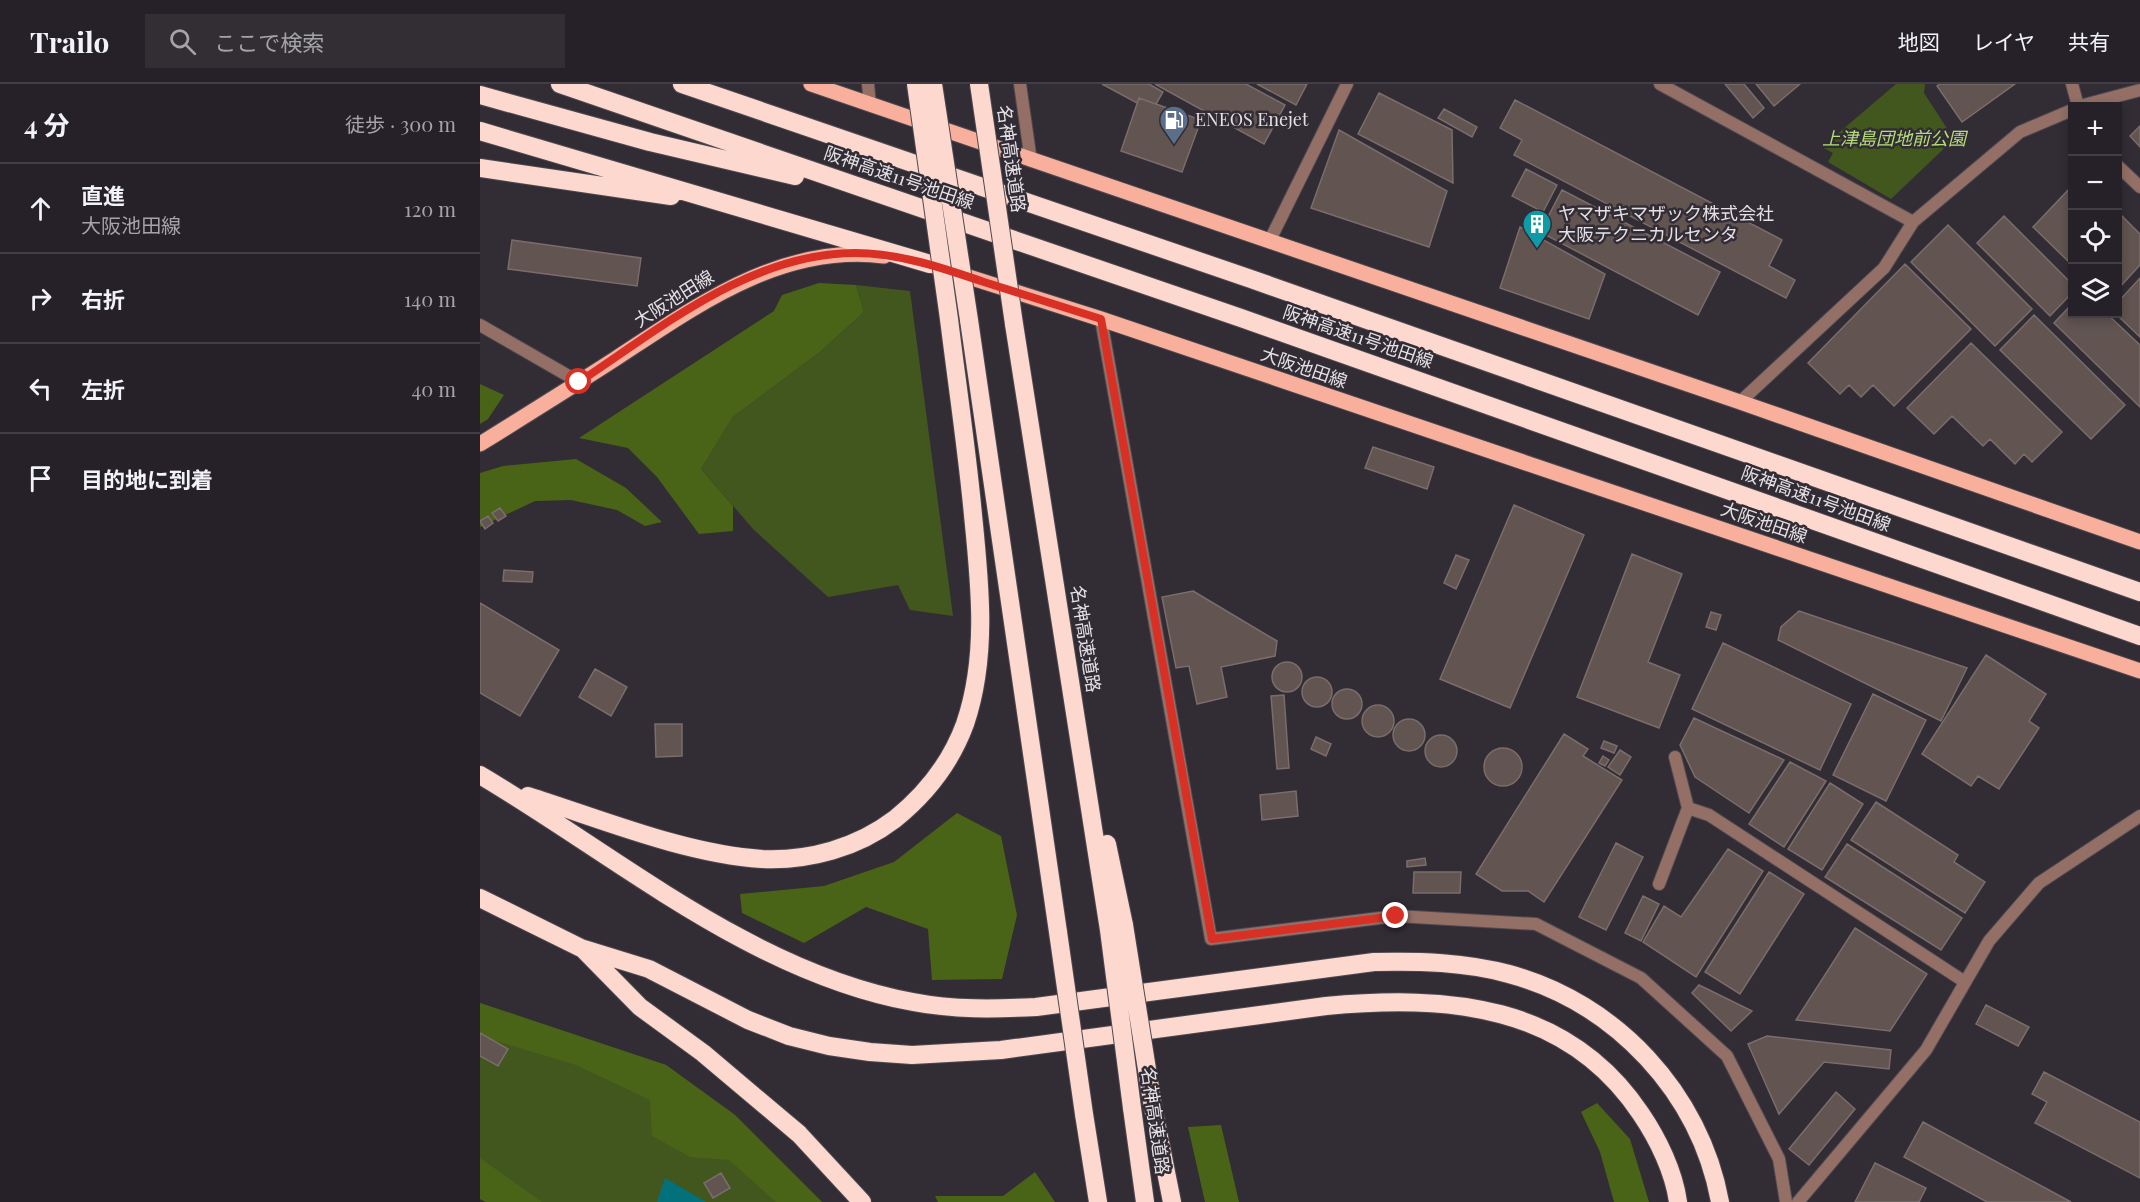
<!DOCTYPE html>
<html lang="ja">
<meta charset="utf-8">
<style>
:root{--surface:#262128;--page:#322e34;--text:#f1f3f6;--muted:#a4a3a8;--line:#423e45}
body{margin:0;font-family:"Playfair Display","Noto Sans JP",serif;background:var(--page);color:var(--text)}
.controls{position:absolute;right:18px;top:18px;display:grid;overflow:hidden;border-radius:0px;box-shadow:0 3px 9px #0003}
.controls button{width:54px;height:54px;display:grid;place-items:center;padding:0;border:0;border-bottom:2px solid var(--line);background:var(--surface);color:var(--text);font:30px sans-serif}
.stop{position:absolute;width:18px;height:18px;margin:-14px;border:4px solid #d93025;border-radius:50%;background:#fff}
.stop.end{background:#d93025;border-color:#fff;box-shadow:0 2px 6px #0008}
.list{margin:0;padding:0;list-style:none}
h2{display:flex;justify-content:space-between;align-items:center;height:78px;margin:0;padding:0 24px;font-size:26px}
h2 small{font-size:20px;font-weight:400;color:var(--muted)}
.list li{display:grid;grid-template-columns:39px 1fr auto;gap:18px;align-items:center;box-sizing:border-box;height:90px;padding:0 24px;border-top:2px solid var(--line)}
.list b{display:block;font-size:22px;white-space:nowrap}
.list p{margin:0;font-size:20px;white-space:nowrap;color:var(--muted)}
.list em{font-size:20px;font-style:normal;color:var(--muted)}
.icon{flex:none;width:33px;height:33px;fill:none;stroke:currentColor;stroke-width:2;stroke-linecap:round;stroke-linejoin:round}
.map{position:relative;flex:none;width:1660px;height:1118px;overflow:hidden}
header{display:flex;align-items:center;gap:36px;box-sizing:border-box;height:84px;padding:0 30px;background:var(--surface);border-bottom:2px solid var(--line)}
header strong{font-size:28px}
nav{display:flex;gap:33px;margin-inline-start:auto;font-size:21px}
.search{width:420px;height:54px;background:var(--page);display:flex;align-items:center;gap:15px;box-sizing:border-box;padding:0 21px;border-radius:0px;color:var(--muted);font-size:22px}
main{display:flex}
aside{flex:1;background:var(--surface)}
.map>svg:first-child{display:block}
.green{fill:#42571d}
.forest{fill:#496417}
.water{fill:#02717b}
.building{fill:#615451;stroke:#7a6d6a;stroke-width:1.5}
.lines{fill:none;stroke-linecap:round;stroke-linejoin:round}
.service-casing{stroke:#4e4951;stroke-width:14}
.minor-casing{stroke:#4e4951;stroke-width:14}
.primary-casing{stroke:#4e4951;stroke-width:17}
.motorway-casing{stroke:#4e4951;stroke-width:20}
.service{stroke:#936f66;stroke-width:12}
.minor{stroke:#936f66;stroke-width:12}
.primary{stroke:#f8af9c;stroke-width:15}
.motorway{stroke:#fcd8ce;stroke-width:18}
.motorway-bridge-casing{stroke:#4e4951;stroke-width:20;stroke-linecap:butt}
.motorway-bridge{stroke:#fcd8ce;stroke-width:18}
.route{stroke:#d93025;stroke-width:8}
.labels{text-anchor:middle;stroke-width:5;stroke-linejoin:round;paint-order:stroke}
.poi-label{font-size:18px;fill:#e4e0e5;stroke:#322c35;text-anchor:start}
.park-label{font-size:18px;font-style:italic;fill:#b4dd77;stroke:#322c35}
.street-label{font-size:18px;fill:#e4e0e5;stroke:#322c35}
</style>
<header>
<strong>Trailo</strong>
<div class="search"><svg class="icon" aria-label="search" viewBox="0 0 24 24"><circle cx="10" cy="10" r="6"/><path d="M15 15l6 6"/></svg>ここで検索</div>
<nav><a>地図</a><a>レイヤ</a><a>共有</a></nav>
</header>
<main>
<aside>
<h2>4 分<small>徒歩 · 300 m</small></h2>
<ul class="list">
<li><svg class="icon" aria-label="ahead" viewBox="0 0 24 24"><path d="M12 20V5M6 11l6-6 6 6"/></svg><div><b>直進</b><p>大阪池田線</p></div><em>120 m</em></li>
<li><svg class="icon" aria-label="right" viewBox="0 0 24 24"><path d="M7 20v-9h11M14 6l5 5-5 5"/></svg><div><b>右折</b></div><em>140 m</em></li>
<li><svg class="icon" aria-label="left" viewBox="0 0 24 24"><path d="M17 20v-9H6M10 6l-5 5 5 5"/></svg><div><b>左折</b></div><em>40 m</em></li>
<li><svg class="icon" aria-label="arrive" viewBox="0 0 24 24"><path d="M6 21V4h12l-3 4 3 4H6"/></svg><div><b>目的地に到着</b></div></li>
</ul>
</aside>
<div class="map">
<svg width="1660" height="1118" viewBox="0 0 1660 1118">
<rect width="100%" height="100%" fill="#322c35"/>
<!-- green -->
<path class="green" d="M1416,0H1445L1444,9L1474,55L1411,115L1348,78L1353,69L1342,63Z
M376,201L430,207L473,532L430,526L418,501L348,513L274,446L221,385L253,333L340,268L384,228Z
M0,919L186,981L255,1031L342,1118H6L0,1115Z"/>
<!-- forest -->
<path class="forest" d="M339,199L376,201L384,228L340,268L253,333L221,385L253,422V447L219,450L177,393L148,364L99,354L294,227L302,211Z
M0,300L24,311L8,335L0,340Z
M96,375L146,404L182,438L165,442L137,426L91,416L55,417L0,443V389L23,382Z
M477,729L521,752L537,831L522,895L452,896L448,845L386,823L324,859L262,829L260,810L344,802L414,778Z
M0,919L186,981L255,1031L342,1118H296L249,1076L210,1073L172,1052L170,1016L96,981L0,952Z
M1117,1019L1150,1055L1169,1118H1134L1120,1068L1101,1028Z
M741,1041L759,1118H725L708,1043Z
M0,1074L62,1118H6L0,1115Z
M555,1088L575,1118H458L455,1112H523Z"/>
<!-- water -->
<path class="water" d="M185,1094L226,1118H177Z"/>
<!-- building -->
<path class="building" d="M622,0H669L683,8L676,20L659,14L657,19Z
M675,0H766L805,21L784,60Z
M777,0H827L816,21Z
M1245,0H1264L1284,24L1273,34Z
M1276,0H1320L1294,22Z
M1460,0H1535L1482,38L1457,2Z
M899,9L972,46L973,99L878,50Z
M659,14L721,36L702,88L641,67Z
M1035,16L1302,156L1289,182L1315,196L1306,214L1034,71L1042,56L1020,44Z
M964,25L997,43L992,53L958,34Z
M1660,42V63L1650,52Z
M859,46L967,107L949,163L831,124Z
M1046,85L1077,101L1063,128L1032,112Z
M1592,102V175L1589,178L1553,143Z
M1082,106L1240,188L1218,231L1060,148Z
M1641,131L1660,150V181L1638,205V135Z
M1524,132L1592,200V209L1570,232L1497,159Z
M1468,141L1552,225L1515,262L1431,178Z
M1040,143L1125,190L1109,235L1020,204Z
M32,156L161,174L157,202L28,185Z
M1425,180L1491,245L1414,322L1393,301L1381,313L1369,301L1360,310L1328,279Z
M1660,194V253L1636,230L1638,218Z
M1592,220V230H1627L1660,261V323L1574,239Z
M1554,231L1645,321L1611,355L1520,266Z
M1491,259L1582,348L1552,378L1544,370L1535,380L1510,355L1503,362L1472,332L1454,350L1427,324Z
M893,363L954,383L947,405L885,384Z
M1034,421L1104,451L1030,624L960,595Z
M20,424L26,432L18,437L12,429Z
M8,432L13,439L5,445L0,437Z
M1152,470L1202,490L1168,578L1200,591L1179,644L1097,613Z
M976,471L989,476L976,505L964,499Z
M24,486L53,488L52,498L23,497Z
M713,507L797,557L795,572L741,583L747,613L717,620L709,582L696,584L682,513Z
M0,519L79,566L40,632L0,609Z
M1319,527L1487,584L1461,637L1298,556L1301,543Z
M1231,528L1241,531L1236,546L1226,543Z
M1243,559L1371,620L1340,686L1212,625Z
M1506,571L1566,610L1549,637L1559,644L1519,705L1498,692L1491,702L1442,670Z
M792 593a15 15 0 1 1 30 0a15 15 0 1 1-30 0Z
M115,585L147,603L131,632L99,613Z
M822 608a15 15 0 1 1 30 0a15 15 0 1 1-30 0Z
M852 620a15 15 0 1 1 30 0a15 15 0 1 1-30 0Z
M1393,610L1446,636L1406,717L1353,691Z
M804,611L809,684L797,685L791,612Z
M882 637a16 16 0 1 1 32 0a16 16 0 1 1-32 0Z
M1214,634L1304,676L1269,729L1215,693L1200,661Z
M913 651a16 16 0 1 1 32 0a16 16 0 1 1-32 0Z
M175,640H202V672L176,673Z
M1084,650L1108,665L1103,672L1142,696L1064,818L1048,807H1022L996,790Z
M945 667a16 16 0 1 1 32 0a16 16 0 1 1-32 0Z
M836,653L851,660L846,672L831,665Z
M1124,657L1137,662L1134,669L1121,664Z
M1004 683a19 19 0 1 1 38 0a19 19 0 1 1-38 0Z
M1140,666L1151,673L1140,691L1128,683Z
M1123,672L1129,676L1125,682L1119,679Z
M1310,678L1346,697L1304,763L1269,740Z
M1350,699L1383,720L1342,786L1308,765Z
M816,707L818,732L782,736L780,711Z
M1396,718L1478,771L1474,778L1505,798L1485,829L1371,756Z
M1136,759L1163,773L1126,846L1099,833Z
M1367,760L1482,834L1461,866L1345,793Z
M1248,765L1283,787L1216,893L1163,858L1184,822L1201,833Z
M945,774L946,781L927,783V777Z
M934,788H981L980,809H933Z
M1289,788L1324,810L1260,910L1225,888Z
M1163,812L1179,820L1161,857L1145,849Z
M1375,844L1447,890L1410,947L1316,936Z
M1219,901L1272,927L1251,947L1212,909Z
M1506,921L1549,943L1538,962L1496,940Z
M0,949L28,965L18,982L0,972Z
M1287,952L1411,966L1409,985L1344,978L1299,1030L1268,960Z
M1564,988L1660,1038V1094L1555,1039L1567,1018L1552,1010Z
M1356,1008L1375,1025L1329,1081L1309,1065Z
M1443,1038L1591,1118H1507L1424,1073Z
M1395,1079L1446,1104L1439,1118H1375Z
M241,1089L250,1104L233,1114L224,1099Z"/>
<g class="lines">
<!-- service casing -->
<g class="service-casing">
<path id="service" d="M0,241L99,298"/>
</g>
<!-- minor casing -->
<g class="minor-casing">
<path id="minor" d="M388,0L390,21
M540,0L551,77
M1180,0L1433,138
M1592,0L1598,22
M1600,22L1660,6
M1638,82L1660,103
M789,158L867,0
M621,235L731,855L916,832L1056,840L1161,894L1247,972L1299,1075L1306,1118
M1260,318L1404,184L1433,138L1540,48L1592,26
M1208,724L1229,731L1485,898
M1179,800L1208,724L1195,673
M1318,1118L1446,966L1509,857L1559,799L1660,732"/>
</g>
<!-- primary casing -->
<g class="primary-casing">
<path id="primary" d="M331,0L1260,318L1660,458
M451,181L621,235L1660,587
M0,360C45,332 90,304 135,275C216,222 301,159 404,172"/>
</g>
<!-- motorway casing -->
<g class="motorway-casing">
<path id="motorway" d="M80,0L761,234L1660,552
M202,0L771,195L1660,508
M0,11L170,58L315,92
M0,47L450,180
M0,84L191,112
M489,236L578,848
M534,240L629,846
M0,691C137,772 273,889 433,918C474,926 515,925 556,923L894,878C939,877 985,878 1029,890C1136,919 1220,1009 1240,1118
M48,712C121,735 205,770 282,775C329,777 377,764 415,735C446,710 471,678 485,640C508,573 500,500 493,431C487,366 477,300 469,235
M627,760L644,841
M0,814L101,864L169,885L268,936L309,952L349,962L390,968L432,971L521,966L846,922C967,911 1087,919 1161,1030C1178,1055 1194,1088 1198,1118
M103,865L160,923L223,969L319,1050L382,1118
M673,1023L692,1118
M652,1024L665,1118
M604,1030L618,1118"/>
</g>
<!-- service -->
<use href="#service" class="service"/>
<!-- minor -->
<use href="#minor" class="minor"/>
<!-- primary -->
<use href="#primary" class="primary"/>
<!-- motorway -->
<use href="#motorway" class="motorway"/>
<!-- motorway-bridge casing -->
<g class="motorway-bridge-casing">
<path id="motorway-bridge" d="M436,0L469,235
M453,0L489,236
M499,0L534,240
M644,841L673,1023
M629,846L652,1024
M578,848L604,1030"/>
</g>
<!-- motorway-bridge -->
<use href="#motorway-bridge" class="motorway-bridge"/>
</g>
<g class="lines">
<!-- route -->
<path class="route" d="M99,298C181,244 271,169 375,169C419,169 463,184 504,198C543,210 582,223 621,235L732,855L916,832"/>
</g>
<!-- icons -->
<defs>
<g id="fuel-pin" transform="scale(1.5)"><path d="M0 17L-7.5 6A9.5 9.5 0 1 1 7.5 6Z" fill="#5c6f8a" stroke="#322c35"/><path d="M-5.5-6h7V0h2V4h1.3V-2.5L3-4.5l.8-.8L6-3V5H2.5V1h-1V6h-7ZM-4.2-4.7v3.2H.2V-4.7Z" fill="#fff"/></g>
<g id="building-pin" transform="scale(1.5)"><path d="M0 17L-7.5 6A9.5 9.5 0 1 1 7.5 6Z" fill="#0f9aa8" stroke="#322c35"/><path d="M-4-6H4V6H1V3H-1V6H-4ZM-2.5-4.3h1.7v1.8h-1.7ZM.8-4.3h1.7v1.8H.8ZM-2.5-1h1.7V.8h-1.7ZM.8-1h1.7V.8H.8Z" fill="#fff"/></g>
</defs>
<g fill-rule="evenodd">
<use href="#fuel-pin" x="694" y="36"/>
<use href="#building-pin" x="1057" y="140"/>
</g>
<g class="labels">
<!-- poi labels -->
<g class="poi-label">
<text x="715" y="42">ENEOS Enejet</text>
<text x="1078" y="136">ヤマザキマザック株式会社<tspan x="1078" dy="21">大阪テクニカルセンタ</tspan></text>
</g>
<!-- park labels -->
<g class="park-label">
<text x="1414" y="61">上津島団地前公園</text>
</g>
<!-- street labels -->
<g class="street-label">
<text transform="translate(531 75) rotate(82)" y="6">名神高速道路</text>
<text transform="translate(419 94) rotate(19)" y="6">阪神高速11号池田線</text>
<text transform="translate(194 215) rotate(-32)" y="6">大阪池田線</text>
<text transform="translate(878 253) rotate(19)" y="6">阪神高速11号池田線</text>
<text transform="translate(824 284) rotate(19)" y="6">大阪池田線</text>
<text transform="translate(1336 415) rotate(20)" y="6">阪神高速11号池田線</text>
<text transform="translate(1284 439) rotate(19)" y="6">大阪池田線</text>
<text transform="translate(605 555) rotate(81)" y="6">名神高速道路</text>
<text transform="translate(675 1037) rotate(82)" y="6">名神高速道路</text>
</g>
</g>
</svg>
<div class="controls">
<button>+</button>
<button>−</button>
<button><svg class="icon" aria-label="locate" viewBox="0 0 24 24"><circle cx="12" cy="12" r="6"/><path d="M12 2v4M12 18v4M2 12h4M18 12h4"/></svg></button>
<button><svg class="icon" aria-label="layers" viewBox="0 0 24 24"><path d="M12 4l9 5-9 5-9-5zM3 14l9 5 9-5"/></svg></button>
</div>
<div class="stop" style="left:99px;top:298px"></div>
<div class="stop end" style="left:916px;top:832px"></div>
</div>
</main>
